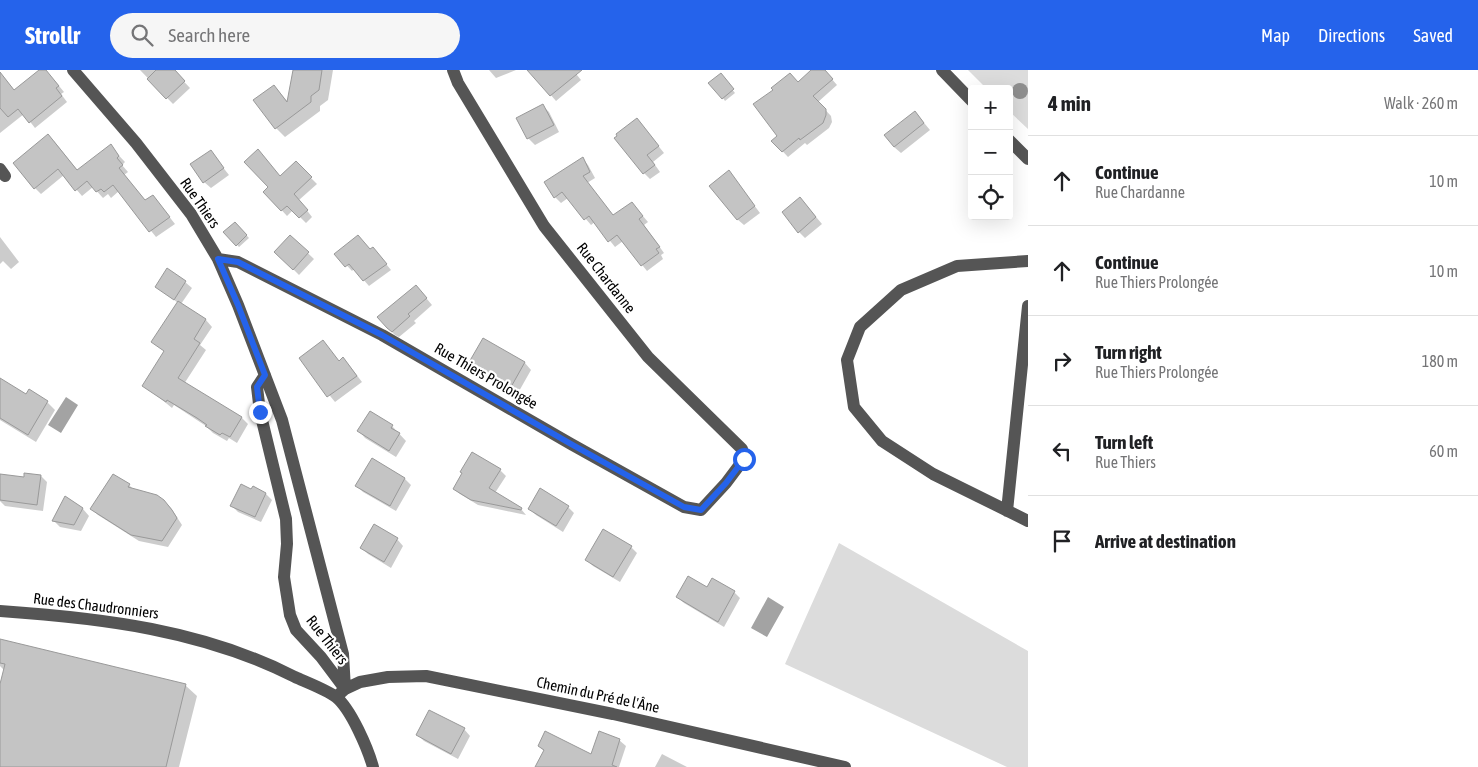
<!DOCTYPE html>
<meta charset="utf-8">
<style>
:root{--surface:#fff;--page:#f6f6f6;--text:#202124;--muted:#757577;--line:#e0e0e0;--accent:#2563eb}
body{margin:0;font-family:"Asap Condensed",sans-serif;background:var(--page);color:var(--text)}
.controls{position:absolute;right:15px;top:15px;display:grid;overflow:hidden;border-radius:5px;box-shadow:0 5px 20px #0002}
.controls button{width:45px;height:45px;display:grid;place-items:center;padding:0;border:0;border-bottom:1px solid var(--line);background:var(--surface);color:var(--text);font:25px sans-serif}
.stop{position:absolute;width:15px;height:15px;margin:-11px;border:4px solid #2563eb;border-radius:50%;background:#fff}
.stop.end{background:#2563eb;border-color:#fff;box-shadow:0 1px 5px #0008}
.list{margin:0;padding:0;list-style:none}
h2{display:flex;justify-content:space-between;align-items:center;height:65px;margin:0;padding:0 20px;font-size:21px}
h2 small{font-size:16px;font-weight:400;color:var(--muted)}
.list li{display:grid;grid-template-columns:32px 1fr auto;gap:15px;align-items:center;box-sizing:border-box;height:90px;padding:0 20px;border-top:1px solid var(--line)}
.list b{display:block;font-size:19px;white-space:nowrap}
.list p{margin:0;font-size:16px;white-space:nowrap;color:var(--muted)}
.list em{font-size:16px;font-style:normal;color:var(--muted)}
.icon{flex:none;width:28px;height:28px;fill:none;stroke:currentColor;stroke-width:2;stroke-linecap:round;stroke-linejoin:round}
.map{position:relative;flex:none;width:1028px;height:697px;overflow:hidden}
header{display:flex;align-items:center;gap:30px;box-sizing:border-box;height:70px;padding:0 25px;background:var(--accent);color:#fff}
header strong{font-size:24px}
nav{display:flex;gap:28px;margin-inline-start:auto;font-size:18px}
.search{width:350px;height:45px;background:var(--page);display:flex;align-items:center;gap:12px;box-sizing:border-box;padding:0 18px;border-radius:28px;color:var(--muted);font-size:19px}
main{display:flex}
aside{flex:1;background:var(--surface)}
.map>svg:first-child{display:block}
.green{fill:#dcdcdc}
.water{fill:#a3a3a3}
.shadow{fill:#0003}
.building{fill:#c4c4c4;stroke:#999}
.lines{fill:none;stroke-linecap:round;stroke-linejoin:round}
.minor{stroke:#555;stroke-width:12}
.tree{fill:#8f8f8f}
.route{stroke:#2563eb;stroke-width:6}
.labels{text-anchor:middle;stroke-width:4.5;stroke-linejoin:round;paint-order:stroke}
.street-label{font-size:15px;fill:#000;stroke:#fff}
</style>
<header>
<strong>Strollr</strong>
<div class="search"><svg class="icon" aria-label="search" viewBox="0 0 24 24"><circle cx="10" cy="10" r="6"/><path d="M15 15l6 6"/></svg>Search here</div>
<nav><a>Map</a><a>Directions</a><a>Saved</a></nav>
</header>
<main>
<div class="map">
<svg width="1028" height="697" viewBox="0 0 1028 697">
<rect width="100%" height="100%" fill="#fff"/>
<!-- green -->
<path class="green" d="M968,0H1028V59L1009,41V19H987Z
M839,473L1028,581V697H1007L785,594Z"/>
<!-- water -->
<path class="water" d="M66,327L78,335L61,363L48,355Z
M768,527L784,537L767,567L751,558Z"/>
<!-- shadow -->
<path class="shadow" d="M140,0H173L190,18L173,34Z
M294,0H333L328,30L320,36V41L285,67L276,58L274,16L288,32Z
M489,0H516L496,8Z
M531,0H573L581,10L556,31L530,1Z
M820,0H824L837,15L818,32L831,46L832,52L829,58L807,75L805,73L788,87L773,71L778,67L798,13Z
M0,3L15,21L55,11L64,22L61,24L67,32L35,58L24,44L0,63Z
M723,8L735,23L725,31L723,28Z
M543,36L549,42L559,62L535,75L528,68L518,49Z
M915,42L930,60L901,83L894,77Z
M637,49L664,83L653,92L660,102L650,109L644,103Z
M54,71L78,101L110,76L125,92L122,95L128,102L124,105L146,132L153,126L175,154L156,167L119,121L111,128L108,124L103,128L93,117L82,126L64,105L41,124L35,118Z
M210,81L229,105L211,118L204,112Z
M583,89L588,95L595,108L587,113L614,146L637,139L648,152L644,155L664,183L661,185L663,189L647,201L623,171L615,177L595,152L591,155L568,128L561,133L555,127Z
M296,93L317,114L299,130L312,147L306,153L293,140L287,146L265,122Z
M729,102L760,143L744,155L737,149Z
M806,135L822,154L805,168L799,162Z
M235,153L249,168L239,177L225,162Z
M290,166L314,189L299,205L276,182Z
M0,167L19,192L11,199L3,191L0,194Z
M370,181L378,184L391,200L369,216L354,199L352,201L336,184Z
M185,212L192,218L181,234L206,250L212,257L200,275L206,280L184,314L242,348L248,354L237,373L229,368L227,371L213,363L206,356L174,335L172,338L144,315L165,282L153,272L178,233L157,217Z
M422,223L432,235L414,251L416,253L399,267L395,265L388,258Z
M483,270L525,293L531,300L518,323L476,300L470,293Z
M323,272L339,292L343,289L349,295L362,312L335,332L300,289Z
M0,310L26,325L47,332L55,340L36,372L0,350Z
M392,356L406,371L396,387L365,368L359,361Z
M372,390L405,409L411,415L396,441L363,422L357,416Z
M500,400L506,406L495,423L521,439L526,445L478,435L460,424L454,419Z
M41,406L47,412L43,441L5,436L0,431V417L25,409Z
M129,415L133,419L164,431L171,438L182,455L168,477L139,471L98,445L92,439Z
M252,421L266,424L272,430L261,452L238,442L232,436Z
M65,428L83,439L89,446L81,461L60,457L53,450Z
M568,437L574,443L563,462L536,445L529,438Z
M397,469L403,476L391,498L368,484L362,478Z
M631,477L637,483L620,512L593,496L586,489Z
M708,519L734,522L740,528L724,557L684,533L677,527Z
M0,570L185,615L197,626L179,697H0V620L5,601L0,596Z
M464,659L470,666L458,689L424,671L418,665Z
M619,670L626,676L619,697H536L544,681L539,676L591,687Z
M662,684L687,697H655Z"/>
<!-- building -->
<path class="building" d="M39,0H46L59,16L56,18L62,26L29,53L18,39L8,47L0,38V2L14,20Z
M156,0H175L185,11L166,29L147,9Z
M293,0H322L319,20L311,26V32L275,59L253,30L274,15L287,32Z
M527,0H582L550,26Z
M811,0H825L833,9L813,26L826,39V45L823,53L800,70L799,68L782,82L771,71L777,66L753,34L773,20L771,18L790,3L798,12Z
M721,3L734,19L722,29L708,13Z
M543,34L554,55L527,69L516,48Z
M915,41L924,53L894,77L884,65Z
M637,48L659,76L647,85L655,95L643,104L614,68L617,66L616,64Z
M48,64L77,100L111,74L119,86L117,88L123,95L119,98L145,130L153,125L170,147L149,162L113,115L104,122L101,119L96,122L87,111L75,121L58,99L34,119L13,93Z
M258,79L280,106L296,91L312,107L294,124L308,140L299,148L287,136L281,141L263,122L268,117L244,92Z
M211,80L224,98L203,113L190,94Z
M583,87L590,102L583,106L613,145L632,132L643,146L639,149L660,177L656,179L659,183L641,196L617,165L608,172L589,146L584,150L562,122L554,128L544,112Z
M729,100L755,136L737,150L709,116Z
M800,127L816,147L798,163L782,142Z
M235,152L247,165L236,176L223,162Z
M290,165L309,182L293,200L274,182Z
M358,165L370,179L373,177L387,194L363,211L349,194L345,197L334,184Z
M167,198L186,211L174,230L155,217Z
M416,215L427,228L408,244L410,246L392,262L387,258L377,247Z
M178,231L206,249L194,269L200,273L178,308L242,347L230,367L222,363L220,365L205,356L207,355L197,348L167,330L166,332L142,316L164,281L151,272Z
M483,268L525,292L511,317L468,294Z
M323,270L339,291L343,287L357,306L327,327L299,288Z
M0,308L26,324L29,319L48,331L28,365L0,348Z
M370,341L393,355L391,358L400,363L389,381L357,361Z
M472,382L501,399L489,418L522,438L521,440L471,430L453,419L462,403L460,402Z
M372,388L405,408L390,436L355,416Z
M24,403L41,405L37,435L0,430V404L24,407Z
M113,404L130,414L128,417L157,425L164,430L172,440L177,448L162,471L131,465L90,439Z
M241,414L251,419L253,416L266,423L255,447L230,436Z
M540,418L569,436L556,456L528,439Z
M65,426L83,438L74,455L52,451Z
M374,454L398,468L384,492L360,478Z
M603,459L632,476L613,507L585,490Z
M688,506L707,517L712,508L735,521L718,552L676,527Z
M0,569L186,614L166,697H0V614L5,594L0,593Z
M429,640L465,658L451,684L416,665Z
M545,661L591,684L599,661L620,669L612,695L617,697H535L544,680L538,676Z"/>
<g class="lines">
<!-- minor -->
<path class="minor" d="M73,0L136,73L191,144L218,189L238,235L282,350L343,584L345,619L336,627
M942,0L972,31
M1009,70L1028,89
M0,99L5,106
M218,189L238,192L382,265L571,374L684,437L701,440L726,413L744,389L742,379L648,287L544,156L458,13L453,0
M1028,191L957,196L901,220L860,257L847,290L854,337L882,371L933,404L1028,451
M265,305L257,317L260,342L286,449L287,474L284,507L290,545L296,560L321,587L345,619L360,612L388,607L426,606L613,644L845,697
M1007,441L1028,236
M0,541C102,548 203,560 295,607C306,612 327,620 336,627C351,639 368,679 373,697"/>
</g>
<!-- trees -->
<circle class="tree" cx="1020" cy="21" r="8"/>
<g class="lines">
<!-- route -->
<path class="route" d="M260,342L257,317L265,305L238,235L218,189L238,192L382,265L571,374L684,437L701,440L726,413L744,389"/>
</g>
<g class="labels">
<!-- street labels -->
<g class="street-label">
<text transform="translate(200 133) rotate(55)" y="5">Rue Thiers</text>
<text transform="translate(606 208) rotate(52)" y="5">Rue Chardanne</text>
<text transform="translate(486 306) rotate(30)" y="5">Rue Thiers Prolongée</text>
<text transform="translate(96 536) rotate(7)" y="5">Rue des Chaudronniers</text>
<text transform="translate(327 570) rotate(52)" y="5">Rue Thiers</text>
<text transform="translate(598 625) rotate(12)" y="5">Chemin du Pré de l'Âne</text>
</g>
</g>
</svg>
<div class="controls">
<button>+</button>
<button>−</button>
<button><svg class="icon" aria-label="locate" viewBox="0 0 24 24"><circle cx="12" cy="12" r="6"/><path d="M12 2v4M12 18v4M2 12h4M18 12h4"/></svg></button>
</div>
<div class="stop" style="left:744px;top:389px"></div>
<div class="stop end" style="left:260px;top:342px"></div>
</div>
<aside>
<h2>4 min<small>Walk · 260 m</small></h2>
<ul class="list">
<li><svg class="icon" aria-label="ahead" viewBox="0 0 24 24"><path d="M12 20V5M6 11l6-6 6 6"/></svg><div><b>Continue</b><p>Rue Chardanne</p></div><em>10 m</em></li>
<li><svg class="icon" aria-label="ahead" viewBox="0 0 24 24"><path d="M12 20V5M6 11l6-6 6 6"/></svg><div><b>Continue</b><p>Rue Thiers Prolongée</p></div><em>10 m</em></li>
<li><svg class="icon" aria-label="right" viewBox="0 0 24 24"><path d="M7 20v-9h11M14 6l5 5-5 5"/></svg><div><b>Turn right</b><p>Rue Thiers Prolongée</p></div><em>180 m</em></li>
<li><svg class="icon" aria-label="left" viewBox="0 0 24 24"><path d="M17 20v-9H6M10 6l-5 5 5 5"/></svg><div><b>Turn left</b><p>Rue Thiers</p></div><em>60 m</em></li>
<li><svg class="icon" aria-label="arrive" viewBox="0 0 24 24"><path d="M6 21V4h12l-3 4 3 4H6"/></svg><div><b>Arrive at destination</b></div></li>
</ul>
</aside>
</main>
